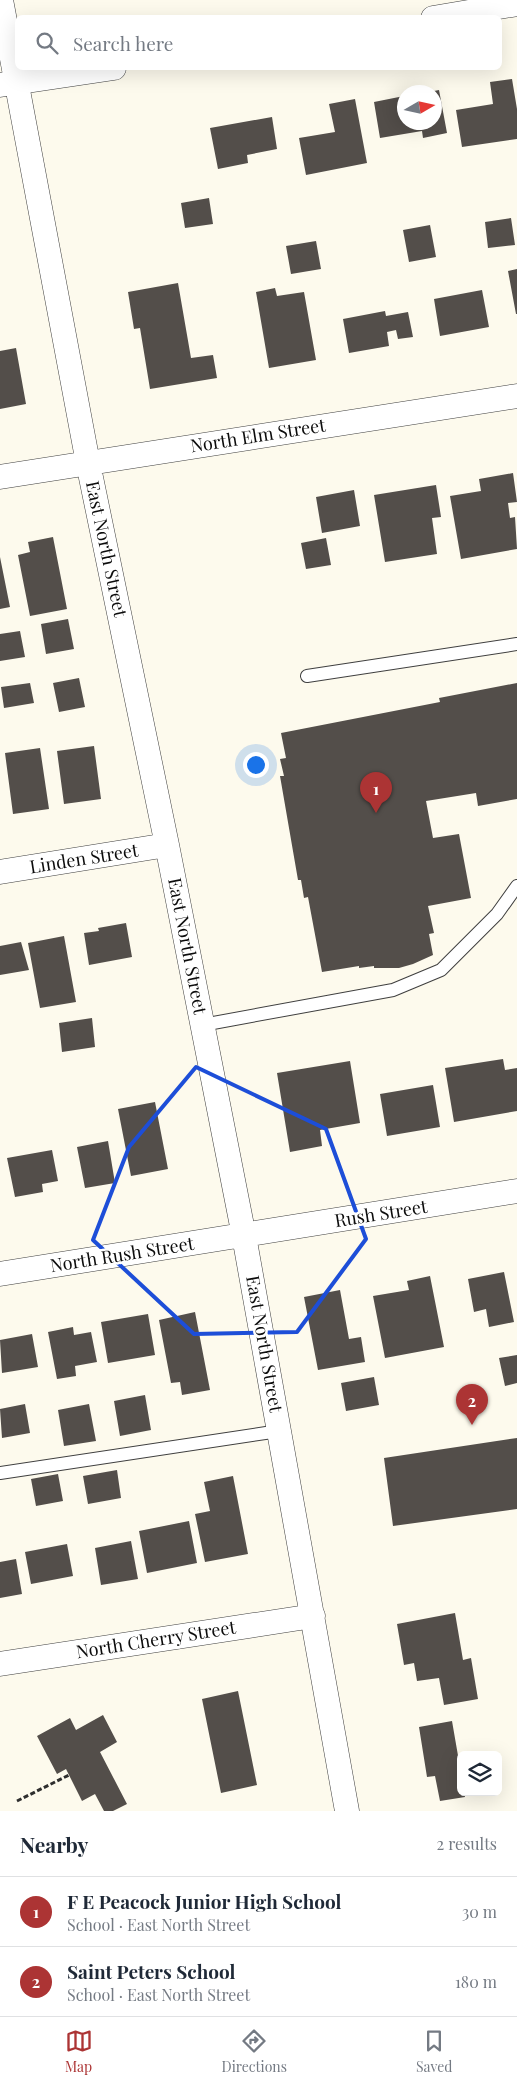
<!DOCTYPE html>
<meta charset="utf-8">
<style>
:root{--surface:#fff;--page:#f6f6f7;--text:#1f2937;--muted:#747a83;--line:#e0e1e3;--accent:#ac3434}
body{margin:0;font-family:"Playfair Display",serif;background:var(--page);color:var(--text)}
.controls{position:absolute;right:15px;bottom:15px;display:grid;overflow:hidden;border-radius:8px;box-shadow:0 5px 20px #0002}
.controls button{width:45px;height:45px;display:grid;place-items:center;padding:0;border:0;border-bottom:1px solid var(--line);background:var(--surface);color:var(--text);font:25px sans-serif}
.compass{position:absolute;left:397px;top:85px;width:45px;height:45px;border-radius:50%;background:var(--surface);box-shadow:0 5px 20px #0002;rotate:81deg}
.you{position:absolute;left:255px;top:764px;width:18px;height:18px;margin:-12px;border:4px solid #fff;border-radius:50%;background:#1a73e8;box-shadow:0 0 0 8px #1a73e833}
.badge{display:grid;place-items:center;width:32px;height:32px;border-radius:50%;background:var(--accent);color:#fff;font-size:16px;font-weight:700}
.pin{position:absolute;translate:-50% -41px;filter:drop-shadow(0 1px 2px #0008)}
.pin::after{content:'';position:absolute;top:26px;width:18px;height:15px;background:inherit;clip-path:polygon(0 0,100% 0,50% 100%)}
.list{margin:0;padding:0;list-style:none}
h2{display:flex;justify-content:space-between;align-items:center;height:65px;margin:0;padding:0 20px;font-size:21px}
h2 small{font-size:16px;font-weight:400;color:var(--muted)}
.list li{display:grid;grid-template-columns:32px 1fr auto;gap:15px;align-items:center;box-sizing:border-box;height:70px;padding:0 20px;border-top:1px solid var(--line)}
.list b{display:block;font-size:19px;white-space:nowrap}
.list p{margin:0;font-size:16px;white-space:nowrap;color:var(--muted)}
.list em{font-size:16px;font-style:normal;color:var(--muted)}
.icon{flex:none;width:28px;height:28px;fill:none;stroke:currentColor;stroke-width:2;stroke-linecap:round;stroke-linejoin:round}
.map{position:relative;flex:none;width:517px;height:1811px;overflow:hidden}
.search{position:absolute;background:var(--surface);box-shadow:0 5px 20px #0002;left:15px;right:15px;top:15px;height:55px;display:flex;align-items:center;gap:12px;box-sizing:border-box;padding:0 18px;border-radius:8px;color:var(--muted);font-size:19px}
.sheet{height:205px;background:var(--surface)}
nav{display:flex;justify-content:space-around;align-items:center;box-sizing:border-box;height:70px;border-top:1px solid var(--line);background:var(--surface);font-size:14px;color:var(--muted)}
nav a{display:grid;justify-items:center;gap:2px}
nav .on{color:var(--accent)}
.map>svg:first-child{display:block}
.building{fill:#534e4a}
.lines{fill:none;stroke-linecap:round;stroke-linejoin:round}
.service-casing{stroke:#3f3f3f;stroke-width:14}
.minor-casing{stroke:#3f3f3f;stroke-width:25}
.path{stroke:#2e2e2e;stroke-width:3;stroke-dasharray:5 2.5;stroke-linecap:butt}
.service{stroke:#fff;stroke-width:12}
.minor{stroke:#fff;stroke-width:24}
.marked{fill:none;stroke:#1d4ed8;stroke-width:4;stroke-linejoin:round}
.labels{text-anchor:middle;stroke-width:5;stroke-linejoin:round;paint-order:stroke}
.street-label{font-size:18px;fill:#0c0c0c;stroke:#fff}
</style>
<div class="map">
<svg width="517" height="1811" viewBox="0 0 517 1811">
<rect width="100%" height="100%" fill="#fdfaed"/>
<!-- building -->
<path class="building" d="M512,79L517,109V139L462,147L456,110L493,104L490,82Z
M439,90L447,133L423,138L422,131L380,138L374,102L404,96V122H434V91Z
M355,99L367,163L306,175L299,138L335,132L329,104Z
M272,117L277,149L247,155L248,163L218,169L210,128Z
M209,198L213,224L185,228L181,203Z
M511,218L515,245L488,248L485,222Z
M430,225L436,257L409,262L403,230Z
M316,241L321,269L291,274L286,246Z
M517,269V314H516L508,271Z
M178,283L191,358L213,355L217,378L150,389L140,328L134,329L128,292Z
M275,288L277,296L304,292L316,360L269,368L256,292Z
M482,290L489,327L440,336L434,299Z
M385,311L386,316L408,312L413,337L398,339L396,330L387,332L389,346L349,353L343,319Z
M16,348L26,404L0,409V351Z
M513,473L517,502L508,503L510,518L515,517L517,549L461,559L450,496L481,491L479,479Z
M436,485L441,517L432,518L437,554L385,562L374,495Z
M354,490L360,526L322,533L316,497Z
M53,537L67,609L30,616L18,555L30,552L28,542Z
M326,538L331,565L306,569L301,543Z
M0,557L10,607L0,609Z
M68,619L74,649L46,654L41,624Z
M20,631L25,657L0,661V634Z
M79,678L85,707L59,712L53,683Z
M30,683L34,703L4,708L1,687Z
M517,683V799L478,806L476,793L426,801L433,838L459,834L471,898L428,906L434,933L429,934L433,955L413,964L399,968H374V966L359,968V966L322,972L308,897L304,898L301,880H298L280,776H284L280,759L286,758L281,733L440,702L439,698Z
M94,746L101,799L64,804L57,751Z
M40,748L49,809L13,814L5,753Z
M126,923L132,957L89,965L84,933L99,931L98,928Z
M64,936L76,1002L40,1008L28,943Z
M21,942L29,970L0,975V946Z
M92,1018L95,1047L62,1052L59,1023Z
M503,1059L505,1070L517,1068V1111L454,1122L445,1068Z
M350,1061L360,1123L320,1130L322,1146L290,1152L277,1073Z
M433,1085L440,1127L387,1136L380,1094Z
M155,1102L168,1169L131,1176L118,1109Z
M108,1141L115,1183L85,1188L77,1147Z
M52,1150L58,1181L42,1184L43,1192L15,1197L7,1158Z
M504,1272L514,1322L489,1327L486,1309L474,1312L468,1279Z
M430,1276L444,1347L385,1358L373,1296L409,1290L407,1281Z
M340,1290L349,1339L361,1337L365,1362L318,1370L304,1297Z
M195,1312L210,1390L182,1395L180,1382L171,1383L159,1320Z
M148,1314L155,1355L108,1363L101,1322Z
M73,1327L74,1335L91,1332L97,1362L75,1366L76,1376L57,1379L48,1332Z
M32,1334L38,1367L2,1373L0,1340Z
M517,1355V1383L505,1386L499,1358Z
M374,1377L379,1405L346,1411L341,1383Z
M145,1395L151,1430L120,1436L114,1401Z
M25,1404L30,1433L2,1438L0,1409Z
M89,1404L96,1441L64,1446L58,1410Z
M517,1438V1509L393,1526L384,1458Z
M117,1470L121,1498L88,1504L83,1476Z
M58,1474L63,1501L36,1506L31,1479Z
M233,1476L248,1554L205,1562L195,1514L210,1511L204,1482Z
M189,1521L197,1563L147,1573L139,1531Z
M131,1541L138,1579L101,1585L95,1548Z
M67,1544L73,1576L31,1584L25,1552Z
M16,1559L22,1594L0,1598V1562Z
M455,1613L463,1660L471,1658L478,1699L444,1705L439,1678L417,1681L414,1663L404,1665L397,1624Z
M238,1691L257,1785L221,1793L202,1699Z
M103,1715L117,1742L100,1752L127,1804L113,1811H104L95,1794L82,1801L66,1769L57,1774L37,1736L70,1718L76,1730Z
M452,1721L461,1773V1792H464L465,1797L440,1801L435,1776L427,1777L419,1727Z"/>
<g class="lines">
<!-- service casing -->
<g class="service-casing">
<path id="service" d="M307,676L517,644
M202,1025L393,990L441,970L497,914L517,886
M0,1473L279,1431"/>
</g>
<!-- minor casing -->
<g class="minor-casing">
<path id="minor" d="M1,0L88,463L167,845L244,1236L347,1811
M433,18L517,4
M0,85L114,68
M0,477L517,396
M0,872L167,845
M0,1274L517,1191
M0,1664L313,1616"/>
</g>
<!-- path -->
<path class="path" d="M17,1801L69,1775"/>
<!-- service -->
<use href="#service" class="service"/>
<!-- minor -->
<use href="#minor" class="minor"/>
</g>
<!-- marked area -->
<path class="marked" d="M196,1067L326,1129L366,1239L297,1332L194,1334L93,1240L129,1147Z"/>
<g class="labels">
<!-- street labels -->
<g class="street-label">
<text transform="translate(258 436) rotate(-9)" y="6">North Elm Street</text>
<text transform="translate(106 549) rotate(78)" y="6">East North Street</text>
<text transform="translate(84 859) rotate(-9)" y="6">Linden Street</text>
<text transform="translate(187 946) rotate(79)" y="6">East North Street</text>
<text transform="translate(381 1214) rotate(-9)" y="6">Rush Street</text>
<text transform="translate(122 1255) rotate(-9)" y="6">North Rush Street</text>
<text transform="translate(264 1344) rotate(80)" y="6">East North Street</text>
<text transform="translate(156 1640) rotate(-9)" y="6">North Cherry Street</text>
</g>
</g>
</svg>
<div class="controls">
<button><svg class="icon" aria-label="layers" viewBox="0 0 24 24"><path d="M12 4l9 5-9 5-9-5zM3 14l9 5 9-5"/></svg></button>
</div>
<svg class="compass" viewBox="-18 -18 36 36"><path d="M0-13l5 13h-10z" fill="#e53935"/><path d="M0 13l5-13h-10z" fill="#747a83"/></svg>
<div class="you"></div>
<div class="pin badge" style="left:376px;top:813px">1</div>
<div class="pin badge" style="left:472px;top:1425px">2</div>
<div class="search"><svg class="icon" aria-label="search" viewBox="0 0 24 24"><circle cx="10" cy="10" r="6"/><path d="M15 15l6 6"/></svg>Search here</div>
</div>
<section class="sheet">
<h2>Nearby<small>2 results</small></h2>
<ul class="list">
<li><span class="badge">1</span><div><b>F E Peacock Junior High School</b><p>School · East North Street</p></div><em>30 m</em></li>
<li><span class="badge">2</span><div><b>Saint Peters School</b><p>School · East North Street</p></div><em>180 m</em></li>
</ul>
</section>
<nav>
<a class="on"><svg class="icon" aria-label="map" viewBox="0 0 24 24"><path d="M3 6l6-2 6 2 6-2v14l-6 2-6-2-6 2zM9 4v14M15 6v14"/></svg>Map</a>
<a><svg class="icon" aria-label="directions" viewBox="0 0 24 24"><path d="M12 3l9 9-9 9-9-9zM9 14v-3h6M13 9l2 2-2 2"/></svg>Directions</a>
<a><svg class="icon" aria-label="saved" viewBox="0 0 24 24"><path d="M7 4h10v16l-5-4-5 4z"/></svg>Saved</a>
</nav>
